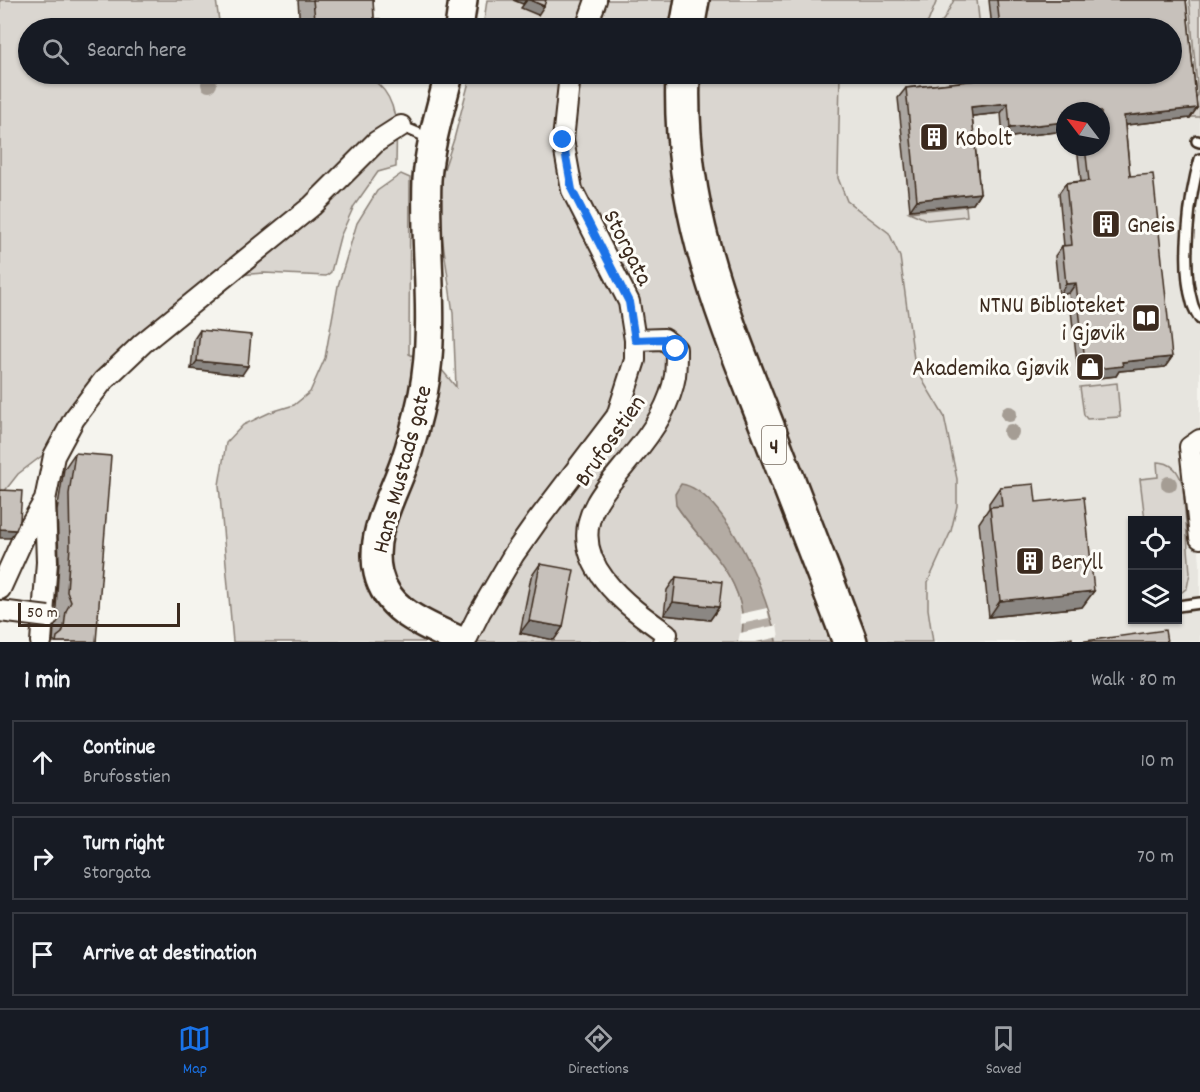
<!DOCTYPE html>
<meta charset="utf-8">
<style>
:root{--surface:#171b24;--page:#242831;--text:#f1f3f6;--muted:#9ea1a6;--line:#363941;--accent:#1a73e8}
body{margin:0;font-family:Dekko,sans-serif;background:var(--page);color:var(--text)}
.controls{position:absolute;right:18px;bottom:18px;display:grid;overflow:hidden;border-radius:0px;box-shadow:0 2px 4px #0004}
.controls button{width:54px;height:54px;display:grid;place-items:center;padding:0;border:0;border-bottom:2px solid var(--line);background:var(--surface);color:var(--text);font:30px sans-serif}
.compass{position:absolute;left:1056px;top:102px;width:54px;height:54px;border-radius:50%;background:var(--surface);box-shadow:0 2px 4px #0004;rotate:302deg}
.scale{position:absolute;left:18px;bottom:15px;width:162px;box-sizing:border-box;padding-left:6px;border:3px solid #3b2a1e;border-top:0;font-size:16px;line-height:21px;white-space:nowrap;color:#3b2a1e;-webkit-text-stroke:4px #fdfcf7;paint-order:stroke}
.stop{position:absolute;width:18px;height:18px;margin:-14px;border:4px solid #1a73e8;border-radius:50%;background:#fff}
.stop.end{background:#1a73e8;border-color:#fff;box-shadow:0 2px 6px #0008}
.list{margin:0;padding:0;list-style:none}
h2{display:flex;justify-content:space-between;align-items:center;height:78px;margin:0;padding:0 24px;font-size:26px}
h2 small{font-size:20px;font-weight:400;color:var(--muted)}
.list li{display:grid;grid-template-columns:39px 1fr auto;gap:18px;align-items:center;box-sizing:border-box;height:84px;margin:0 12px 12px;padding:0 12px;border:2px solid var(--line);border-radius:0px}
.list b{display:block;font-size:22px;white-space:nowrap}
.list p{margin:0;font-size:20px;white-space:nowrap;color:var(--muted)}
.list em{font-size:20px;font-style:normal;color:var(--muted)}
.icon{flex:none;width:33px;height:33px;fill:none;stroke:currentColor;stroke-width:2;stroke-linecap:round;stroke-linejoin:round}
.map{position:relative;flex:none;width:1200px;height:642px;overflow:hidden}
.search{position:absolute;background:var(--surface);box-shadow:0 2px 4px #0004;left:18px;right:18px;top:18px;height:66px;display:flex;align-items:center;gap:15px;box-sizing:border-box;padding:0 21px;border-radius:33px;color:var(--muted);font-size:22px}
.sheet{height:366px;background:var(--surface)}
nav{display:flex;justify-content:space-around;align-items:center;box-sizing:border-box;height:84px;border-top:2px solid var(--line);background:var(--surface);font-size:16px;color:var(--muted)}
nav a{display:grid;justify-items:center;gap:3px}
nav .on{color:var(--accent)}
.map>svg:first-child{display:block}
.built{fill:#e7e5df;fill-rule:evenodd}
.green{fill:#dad6d0;stroke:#8a8077;stroke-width:1.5}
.water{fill:#b4aca4;stroke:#84786e;stroke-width:1.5}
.pier{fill:#f5f4ee}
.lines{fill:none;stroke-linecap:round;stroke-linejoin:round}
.service-casing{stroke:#3b2a1e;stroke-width:14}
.minor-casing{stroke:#3b2a1e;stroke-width:24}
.secondary-casing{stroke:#3b2a1e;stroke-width:32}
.trunk-casing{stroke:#3b2a1e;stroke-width:38}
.service{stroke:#fdfcf7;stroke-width:9}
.minor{stroke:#fdfcf7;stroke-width:20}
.secondary{stroke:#fdfcf7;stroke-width:27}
.trunk{stroke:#fdfcf7;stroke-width:33}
.minor-bridge-casing{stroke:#3b2a1e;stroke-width:24;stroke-linecap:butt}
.minor-bridge{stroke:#fdfcf7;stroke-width:20}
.tree{fill:#a59d94}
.wall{fill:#aba6a1;stroke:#3b2a1e;stroke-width:1.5}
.shaded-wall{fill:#8b8783;stroke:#3b2a1e;stroke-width:1.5}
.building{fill:#c7c1bb;stroke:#3b2a1e;stroke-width:1.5}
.route{stroke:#1a73e8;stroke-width:8}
.labels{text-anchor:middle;stroke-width:6;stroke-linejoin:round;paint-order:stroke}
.shield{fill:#fdfcf7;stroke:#75695f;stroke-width:1.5}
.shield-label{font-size:22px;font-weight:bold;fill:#3b2a1e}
.poi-label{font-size:24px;fill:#3b2a1e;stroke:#fdfcf7;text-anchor:start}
.street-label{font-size:24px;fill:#3b2a1e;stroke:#fdfcf7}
</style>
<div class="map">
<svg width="1200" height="642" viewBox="0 0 1200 642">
<rect width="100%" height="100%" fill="#f5f4ee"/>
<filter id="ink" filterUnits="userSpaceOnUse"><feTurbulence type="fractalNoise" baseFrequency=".0167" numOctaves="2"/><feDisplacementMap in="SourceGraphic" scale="12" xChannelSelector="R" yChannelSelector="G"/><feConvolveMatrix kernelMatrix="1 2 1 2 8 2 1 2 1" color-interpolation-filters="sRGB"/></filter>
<g filter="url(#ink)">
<!-- built -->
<path class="built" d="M825,0H1200V159L1191,207L1188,281L1200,319V429L1191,447L1200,564V642H917L814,74H1172V28H816ZM1065,111H1101V147H1065ZM1132,520H1178V620H1132Z"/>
<!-- green -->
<path class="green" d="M0,0H216L220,28H28V74H361C366,77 373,80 378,84C401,104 396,139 396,167L378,172L354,206L340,237L331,272L326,276L264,273L239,275L146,337L47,452L18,474L0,497Z
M487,0H937L928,22L920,28H483Z
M954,0H977L980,28H936L944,19Z
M1189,0H1200V117H1191L1189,101H1193L1198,95Z
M471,74H840L838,178L847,201L889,233L900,257L914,359L924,383L944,416L957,479V506L951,531L928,582V609L933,642H776L774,626L676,505C705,549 753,583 741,642H233L219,485L226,443L243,425L271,412L294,405L310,392L325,358L338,286L357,223L377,191L401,174L410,178L409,354L442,370L456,387L453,313L436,193L454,139Z
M966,206L967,216L927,220L909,212Z
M1117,383L1120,417L1087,419L1084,415L1080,387Z
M1157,462C1173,462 1180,472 1183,487L1190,573L1187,588L1178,595V520H1145L1140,479L1158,477Z"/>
<!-- water -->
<path class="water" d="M681,484C725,490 771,601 776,642H741C753,583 705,549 676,505L675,494Z"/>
<!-- pier -->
<path class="pier" d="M767,608L769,618L741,624L740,614Z
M777,625L779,637L756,642H738L740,633Z"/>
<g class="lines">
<!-- service casing -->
<g class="service-casing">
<path id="service" d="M401,126L429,138
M1197,141L1200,142
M1200,159C1189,196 1181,265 1192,302C1193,308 1197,314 1200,319
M1178,606L1200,603"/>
</g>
<!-- minor casing -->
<g class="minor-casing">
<path id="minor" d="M586,28L596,0
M635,340L664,339L676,349C676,358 676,367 675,376C670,406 651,434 632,456C620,472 605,487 596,504C564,561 627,606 667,634L663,642
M1200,440L1190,447L1200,538
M0,589L25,534L45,500
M0,611L24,614
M41,642L47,562L45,500L54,456L74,419L103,381L143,343L312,206L376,142L401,126
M465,642L480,612L514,554L538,520L617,416L635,360V340L629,302L572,190L563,140L570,74"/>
</g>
<!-- secondary casing -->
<g class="secondary-casing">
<path id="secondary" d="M459,28L463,0
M449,74C441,108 429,145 427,180C424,252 437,323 423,394C418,417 412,441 404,464C392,498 369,535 378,573C387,613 429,626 462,642"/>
</g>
<!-- trunk casing -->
<g class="trunk-casing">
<path id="trunk" d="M687,28L692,0
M683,74C678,204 718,302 765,421C793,494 822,568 850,642"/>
</g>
<!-- service -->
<use href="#service" class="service"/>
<!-- minor -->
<use href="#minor" class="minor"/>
<!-- secondary -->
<use href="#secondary" class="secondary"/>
<!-- trunk -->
<use href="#trunk" class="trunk"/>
<!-- minor-bridge casing -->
<g class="minor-bridge-casing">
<path id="minor-bridge" d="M24,614L48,617"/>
</g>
<!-- minor-bridge -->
<use href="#minor-bridge" class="minor-bridge"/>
</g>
<!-- trees -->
<g class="tree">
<circle cx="209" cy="84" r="8"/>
<circle cx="1009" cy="414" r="8"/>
<circle cx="1011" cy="432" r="8"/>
<circle cx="1169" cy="484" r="8"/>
</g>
<!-- wall -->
<path class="wall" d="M298,0H373L374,19L381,28H300Z
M989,0H1186L1197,108L1190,118L1125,125L1130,176L1172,357L1165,367L1119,371L1116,376L1079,380L1069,293L1059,295L1055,256L1062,246H1064L1059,193L1066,183L1081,181L1077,147H1101V111H1065V131L1003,138L1001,113L972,116L980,193L973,204L910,210L898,98L906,88L997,78L996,74H1172V28H992Z
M200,330L242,375L191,369L194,339Z
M75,453L96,642H53L54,627L60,618L56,608L59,562L57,511L64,469Z
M1000,487L1036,502L1094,591L1082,607L989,617L979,523L989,508V503Z
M540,564L563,627L554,640L520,633L531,577Z
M676,577L719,607L710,620L664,615L667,590Z"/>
<!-- shaded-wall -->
<path class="shaded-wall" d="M513,0H526L523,4Z
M527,0H530L544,6L538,15L521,8Z
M326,18L318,28H308L315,19Z
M338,25L336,28H324L326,26Z
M1008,103L1001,113L964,117L971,107Z
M1197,108L1190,118L1117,126L1124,116Z
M1065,122V131L1003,138L1010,128Z
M980,193L973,204L910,210L917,200Z
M1076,283L1069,293L1059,295L1066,284Z
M1172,357L1165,367L1119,371L1116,376L1079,380L1086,370L1122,362Z
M197,361L248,366L242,375L191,369Z
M0,529L16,530L10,538H0Z
M1094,591L1082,607L989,617L1000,601Z
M673,602L719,607L710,620L664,615Z
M529,621L563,627L554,640L520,633Z"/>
<!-- building -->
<path class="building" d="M313,0H373L374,19H380L381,28H339L338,25L326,26V18L315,19Z
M530,0H546L544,6Z
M997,0H1186L1197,108L1124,116L1130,176L1153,174L1172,357L1122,362L1123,366L1086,370L1076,283L1066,284L1062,246L1072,245L1066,183L1089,181L1085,147H1101V111H1065V122L1010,128L1008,103L971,107L980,193L917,200L906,88L1005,77V74H1172V28H1000Z
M200,330L251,335L248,366L197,361Z
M75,453L111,456L96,642H56L57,637L62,633L64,627L66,611L71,602L67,592L70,546L69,494Z
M1034,484L1036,502L1084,497L1094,591L1000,601L990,507L1002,506L1000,487Z
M0,490L22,491L20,520L16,530L0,529Z
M540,564L574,570L563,627L529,621Z
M676,577L722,582L719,607L673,602Z
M1165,630L1167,642H1078Z
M1072,638V642H1043Z"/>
</g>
<g class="lines" filter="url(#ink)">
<!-- route -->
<path class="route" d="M563,140L572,190L629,302L635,340L664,339L676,349"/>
</g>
<!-- icons -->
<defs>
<g id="building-square" transform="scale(1.5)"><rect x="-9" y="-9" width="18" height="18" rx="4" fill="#3b2a1e" stroke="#fdfcf7"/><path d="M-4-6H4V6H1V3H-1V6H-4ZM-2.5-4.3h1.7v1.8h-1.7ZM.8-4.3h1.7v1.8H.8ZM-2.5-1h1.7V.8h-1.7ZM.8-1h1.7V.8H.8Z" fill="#fff"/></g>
<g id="library-square" transform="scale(1.5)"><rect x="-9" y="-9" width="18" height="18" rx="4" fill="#3b2a1e" stroke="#fdfcf7"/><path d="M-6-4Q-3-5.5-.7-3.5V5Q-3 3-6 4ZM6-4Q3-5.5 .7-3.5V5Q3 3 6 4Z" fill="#fff"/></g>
<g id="shop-square" transform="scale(1.5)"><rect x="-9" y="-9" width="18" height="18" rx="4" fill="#3b2a1e" stroke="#fdfcf7"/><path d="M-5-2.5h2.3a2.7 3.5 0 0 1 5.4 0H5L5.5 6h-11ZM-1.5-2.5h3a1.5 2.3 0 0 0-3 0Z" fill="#fff"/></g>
</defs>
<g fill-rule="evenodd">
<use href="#building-square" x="934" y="137"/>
<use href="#building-square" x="1106" y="224"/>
<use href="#library-square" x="1146" y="318"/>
<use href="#shop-square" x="1090" y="367"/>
<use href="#building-square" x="1030" y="561"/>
</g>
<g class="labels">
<!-- shield labels -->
<rect class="shield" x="762" y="426" width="24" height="38" rx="4.5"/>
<g class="shield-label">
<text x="774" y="453">4</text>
</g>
<!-- poi labels -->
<g class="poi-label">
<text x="955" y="145">Kobolt</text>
<text x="1127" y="232">Gneis</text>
<text x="1125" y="312" text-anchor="end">NTNU Biblioteket<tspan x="1125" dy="28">i Gjøvik</tspan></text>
<text x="1069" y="375" text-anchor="end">Akademika Gjøvik</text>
<text x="1051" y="569">Beryll</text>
</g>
<!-- street labels -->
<g class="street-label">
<text transform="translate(629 247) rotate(63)" y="8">Storgata</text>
<text transform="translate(609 440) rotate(-55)" y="8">Brufosstien</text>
<text transform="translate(401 469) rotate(-75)" y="8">Hans Mustads gate</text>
</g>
</g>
</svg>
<div class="controls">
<button><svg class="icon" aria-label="locate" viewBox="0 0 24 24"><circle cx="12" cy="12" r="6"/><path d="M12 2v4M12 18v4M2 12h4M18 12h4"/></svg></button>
<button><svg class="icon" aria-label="layers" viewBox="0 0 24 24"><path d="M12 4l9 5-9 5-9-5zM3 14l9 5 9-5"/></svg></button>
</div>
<svg class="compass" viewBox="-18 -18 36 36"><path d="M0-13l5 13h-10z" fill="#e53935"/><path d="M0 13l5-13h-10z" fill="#9ea1a6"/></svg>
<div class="scale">50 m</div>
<div class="stop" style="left:676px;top:349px"></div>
<div class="stop end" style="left:563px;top:140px"></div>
<div class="search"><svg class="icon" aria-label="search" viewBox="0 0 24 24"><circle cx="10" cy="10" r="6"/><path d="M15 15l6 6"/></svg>Search here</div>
</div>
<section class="sheet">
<h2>1 min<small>Walk · 80 m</small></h2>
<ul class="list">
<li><svg class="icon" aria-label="ahead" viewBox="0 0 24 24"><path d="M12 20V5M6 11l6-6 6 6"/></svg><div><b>Continue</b><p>Brufosstien</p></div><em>10 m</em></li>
<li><svg class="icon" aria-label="right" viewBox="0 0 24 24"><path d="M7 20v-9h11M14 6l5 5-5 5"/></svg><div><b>Turn right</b><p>Storgata</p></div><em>70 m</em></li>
<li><svg class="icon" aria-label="arrive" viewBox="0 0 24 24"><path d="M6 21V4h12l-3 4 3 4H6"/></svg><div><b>Arrive at destination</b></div></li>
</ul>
</section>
<nav>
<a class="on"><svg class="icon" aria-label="map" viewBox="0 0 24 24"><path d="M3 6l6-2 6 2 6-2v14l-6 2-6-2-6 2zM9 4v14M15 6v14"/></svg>Map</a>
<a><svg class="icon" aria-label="directions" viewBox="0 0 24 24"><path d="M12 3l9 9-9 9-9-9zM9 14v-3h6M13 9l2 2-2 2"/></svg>Directions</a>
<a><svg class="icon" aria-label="saved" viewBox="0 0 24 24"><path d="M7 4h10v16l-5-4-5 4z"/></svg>Saved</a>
</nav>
